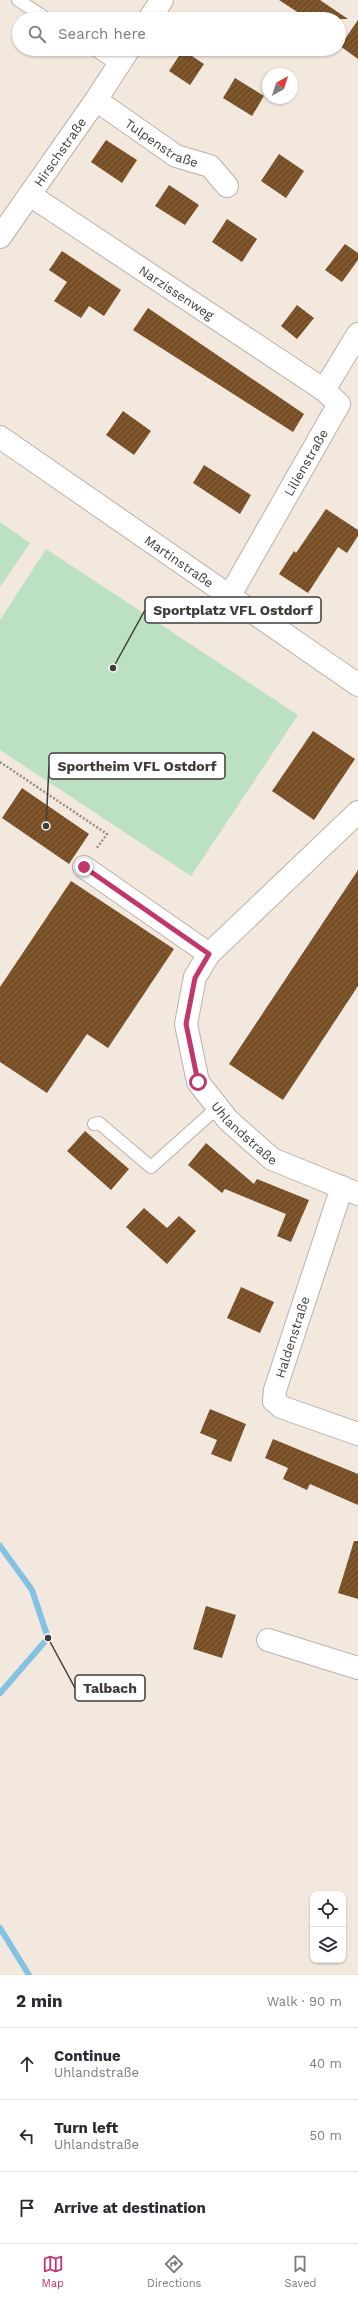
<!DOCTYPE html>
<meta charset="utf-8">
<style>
:root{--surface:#fff;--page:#f2f2f3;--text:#2b2b33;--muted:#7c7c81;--line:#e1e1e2;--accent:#c1366c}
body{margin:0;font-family:"Work Sans",sans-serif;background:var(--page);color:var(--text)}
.controls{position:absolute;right:12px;bottom:12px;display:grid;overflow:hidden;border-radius:8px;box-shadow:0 1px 3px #0004}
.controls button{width:36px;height:36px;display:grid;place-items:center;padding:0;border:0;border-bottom:1px solid var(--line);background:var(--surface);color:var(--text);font:20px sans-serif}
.compass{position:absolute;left:262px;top:68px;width:36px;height:36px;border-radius:50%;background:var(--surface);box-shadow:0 1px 3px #0004;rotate:39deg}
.stop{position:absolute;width:12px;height:12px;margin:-9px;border:3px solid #c1366c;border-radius:50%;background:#fff}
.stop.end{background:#c1366c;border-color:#fff;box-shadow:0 1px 4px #0008}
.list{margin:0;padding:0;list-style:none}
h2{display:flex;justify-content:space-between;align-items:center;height:52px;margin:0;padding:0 16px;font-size:17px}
h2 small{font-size:13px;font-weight:400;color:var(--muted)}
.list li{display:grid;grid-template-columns:26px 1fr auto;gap:12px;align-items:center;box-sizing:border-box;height:72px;padding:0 16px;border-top:1px solid var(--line)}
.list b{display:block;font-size:15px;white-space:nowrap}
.list p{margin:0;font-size:13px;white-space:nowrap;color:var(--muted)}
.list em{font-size:13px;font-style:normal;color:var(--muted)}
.icon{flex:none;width:22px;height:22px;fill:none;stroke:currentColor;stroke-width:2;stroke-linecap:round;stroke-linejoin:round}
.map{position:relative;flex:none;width:358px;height:1975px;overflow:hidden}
.search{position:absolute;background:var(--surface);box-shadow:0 1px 3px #0004;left:12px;right:12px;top:12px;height:44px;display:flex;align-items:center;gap:10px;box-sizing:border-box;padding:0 14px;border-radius:22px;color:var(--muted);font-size:15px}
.sheet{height:268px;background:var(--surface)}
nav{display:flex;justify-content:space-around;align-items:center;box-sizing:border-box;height:56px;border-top:1px solid var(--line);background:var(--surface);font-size:11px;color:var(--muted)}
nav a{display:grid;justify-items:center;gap:2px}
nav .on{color:var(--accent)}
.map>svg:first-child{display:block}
.pitch{fill:#bbe1c2}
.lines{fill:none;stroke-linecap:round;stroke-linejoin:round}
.stream{stroke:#84c2e4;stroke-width:6}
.building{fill:url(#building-hatch)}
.service-casing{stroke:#bbb1a8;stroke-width:14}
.minor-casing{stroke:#bbb1a8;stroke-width:24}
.path{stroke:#948d86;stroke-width:2.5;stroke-dasharray:2 2;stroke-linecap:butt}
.service{stroke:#fff;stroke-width:12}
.minor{stroke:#fff;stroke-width:22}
.route{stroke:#c1366c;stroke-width:5}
.labels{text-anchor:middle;stroke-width:4;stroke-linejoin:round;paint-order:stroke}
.street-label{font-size:13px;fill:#403b37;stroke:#fff}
.leader{fill:none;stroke:#403b37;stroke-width:1.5}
.callout-dot{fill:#403b37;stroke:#fff;stroke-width:1.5}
.callout{fill:#fff;stroke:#403b37;stroke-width:1.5}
.callout-label{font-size:14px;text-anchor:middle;font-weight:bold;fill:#403b37}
</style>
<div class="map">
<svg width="358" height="1975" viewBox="0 0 358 1975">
<defs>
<pattern id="building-hatch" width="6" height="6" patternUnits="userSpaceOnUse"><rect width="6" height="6" fill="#784e25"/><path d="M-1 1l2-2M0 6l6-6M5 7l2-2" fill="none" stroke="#886645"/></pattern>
</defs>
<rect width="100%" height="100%" fill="#f3e8de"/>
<!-- pitch -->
<path class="pitch" d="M0,522L30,543L0,587Z
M46,549L298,715L191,876L0,750V620Z"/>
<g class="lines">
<!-- stream -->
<path class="stream" d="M0,1546L32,1590L48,1638L0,1693
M0,1928L29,1975"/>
</g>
<!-- building -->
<path class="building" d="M279,0H320L348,19H308Z
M358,20V59L340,46Z
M183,50L204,64L190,85L169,71Z
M235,78L264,96L252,116L223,98Z
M106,140L137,160L122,183L91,162Z
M279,154L304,171L286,198L261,181Z
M169,185L199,205L185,225L155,206Z
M227,219L257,239L242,262L212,242Z
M345,244L358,253V260L342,282L325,270Z
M62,251L121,290L104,316L89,306L81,318L54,301L67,282L49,270Z
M297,305L314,318L297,339L281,326Z
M148,308L304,414L293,432L133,330Z
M123,411L151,431L134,455L106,435Z
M204,465L251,495L240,514L193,483Z
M326,509L358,530V536L347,553L338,547L308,593L279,574L294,551L296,553Z
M313,731L355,759L314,820L272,791Z
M22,788L89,834L69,864L2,818Z
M358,870V986L283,1100L229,1064Z
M71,881L174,949L108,1048L87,1034L47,1093L0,1062V987Z
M85,1131L129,1169L111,1190L67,1151Z
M206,1143L254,1184L257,1179L309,1200L291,1242L277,1236L286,1214L225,1189L222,1193L188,1165Z
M144,1208L167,1228L179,1216L196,1231L167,1264L126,1227Z
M241,1287L274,1302L260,1333L227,1318Z
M210,1409L246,1424L231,1462L211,1454L217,1440L200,1433Z
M273,1439L358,1474V1505L310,1484L307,1490L283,1479L288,1468L265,1458Z
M354,1541H358V1599L338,1593Z
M206,1606L236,1615L222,1658L193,1649Z"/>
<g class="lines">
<!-- service casing -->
<g class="service-casing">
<path id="service" d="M18,0L47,19
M94,49L118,65
M94,1124L99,1123L151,1167L218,1107"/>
</g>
<!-- minor casing -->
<g class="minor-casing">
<g id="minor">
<path d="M149,19L162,0"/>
<path id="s1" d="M96,100L176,156L210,166L227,186"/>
<path id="s2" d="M30,195L324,390"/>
<path id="s3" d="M0,237L96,100L129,49"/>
<path id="s4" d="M0,437L358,685"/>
<path id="s5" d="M229,597L339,404L324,390L358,334"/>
<path id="s6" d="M358,812L209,954L195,977L186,1024L198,1082L228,1120L272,1159L358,1194"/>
<path d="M84,867L209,954"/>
<path d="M342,1187L275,1390L274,1401L281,1407L358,1434"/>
<path d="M268,1640L358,1668"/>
</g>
</g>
<!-- path -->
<path class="path" d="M0,762L107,834L96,849"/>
<!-- service -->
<use href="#service" class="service"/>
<!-- minor -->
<use href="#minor" class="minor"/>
</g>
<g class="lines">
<!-- route -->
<path class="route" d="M84,867L209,954L195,978L186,1024L198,1082"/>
</g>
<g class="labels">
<!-- street labels -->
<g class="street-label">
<text dy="5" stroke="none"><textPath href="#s1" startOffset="79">Tulpenstraße</textPath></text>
<text dy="5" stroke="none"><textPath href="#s3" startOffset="104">Hirschstraße</textPath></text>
<text dy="5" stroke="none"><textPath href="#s2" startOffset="176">Narzissenweg</textPath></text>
<text dy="5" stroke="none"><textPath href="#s5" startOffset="155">Lilienstraße</textPath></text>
<text dy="5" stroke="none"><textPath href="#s4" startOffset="218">Martinstraße</textPath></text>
<text dy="5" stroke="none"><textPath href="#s6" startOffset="409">Uhlandstraße</textPath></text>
<text transform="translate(292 1337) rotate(-72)" y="5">Haldenstraße</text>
</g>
</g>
<!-- callouts -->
<path class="leader" d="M113 668L145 610M46 826L49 766M48 1638L75 1688"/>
<g class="callout-dot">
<circle cx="113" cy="668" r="4"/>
<circle cx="46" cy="826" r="4"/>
<circle cx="48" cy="1638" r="4"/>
</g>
<g class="callout">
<rect x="145" y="597" width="176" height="26" rx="4"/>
<rect x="49" y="753" width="176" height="26" rx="4"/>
<rect x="75" y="1675" width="70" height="26" rx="4"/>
</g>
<g class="callout-label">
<text x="233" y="615">Sportplatz VFL Ostdorf</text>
<text x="137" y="771">Sportheim VFL Ostdorf</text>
<text x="110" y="1693">Talbach</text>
</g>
</svg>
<div class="controls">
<button><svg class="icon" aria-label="locate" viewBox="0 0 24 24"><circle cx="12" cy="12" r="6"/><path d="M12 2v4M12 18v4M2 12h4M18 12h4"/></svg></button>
<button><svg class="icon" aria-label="layers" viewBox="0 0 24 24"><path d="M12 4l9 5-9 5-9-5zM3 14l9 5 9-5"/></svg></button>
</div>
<svg class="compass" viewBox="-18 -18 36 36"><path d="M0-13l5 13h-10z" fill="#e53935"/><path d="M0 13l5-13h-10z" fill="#7c7c81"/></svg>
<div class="stop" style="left:198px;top:1082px"></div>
<div class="stop end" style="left:84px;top:867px"></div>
<div class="search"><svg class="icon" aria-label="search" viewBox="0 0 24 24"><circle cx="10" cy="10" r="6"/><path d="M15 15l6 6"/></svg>Search here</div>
</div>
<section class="sheet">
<h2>2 min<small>Walk · 90 m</small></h2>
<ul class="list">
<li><svg class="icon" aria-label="ahead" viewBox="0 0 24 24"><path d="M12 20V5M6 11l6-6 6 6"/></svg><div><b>Continue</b><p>Uhlandstraße</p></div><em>40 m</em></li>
<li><svg class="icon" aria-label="left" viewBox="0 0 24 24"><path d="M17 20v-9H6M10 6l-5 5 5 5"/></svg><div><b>Turn left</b><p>Uhlandstraße</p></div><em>50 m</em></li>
<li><svg class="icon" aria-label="arrive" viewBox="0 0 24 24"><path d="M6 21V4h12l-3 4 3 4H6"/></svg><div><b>Arrive at destination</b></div></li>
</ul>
</section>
<nav>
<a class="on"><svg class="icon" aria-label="map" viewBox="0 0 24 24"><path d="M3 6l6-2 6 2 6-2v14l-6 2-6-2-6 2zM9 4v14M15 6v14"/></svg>Map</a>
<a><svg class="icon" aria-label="directions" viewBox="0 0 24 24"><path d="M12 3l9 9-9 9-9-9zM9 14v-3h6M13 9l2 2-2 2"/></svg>Directions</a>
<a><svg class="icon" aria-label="saved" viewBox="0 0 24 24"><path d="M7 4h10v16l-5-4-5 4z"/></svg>Saved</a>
</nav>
